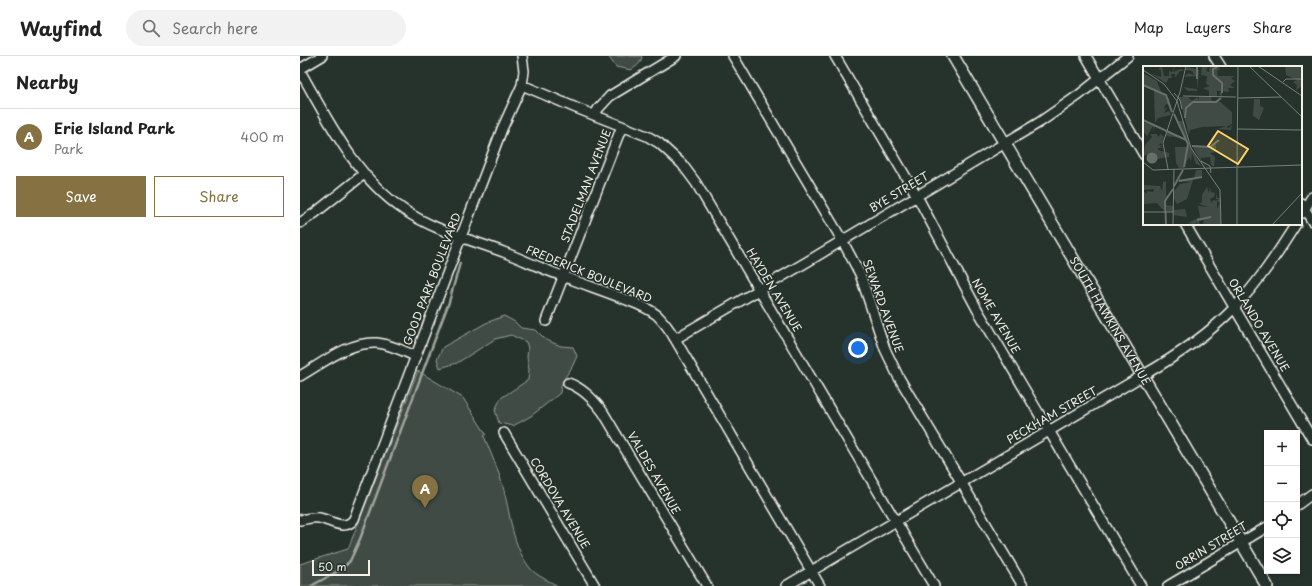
<!DOCTYPE html>
<meta charset="utf-8">
<style>
:root{--surface:#fff;--page:#f2f2f2;--text:#222;--muted:#767676;--line:#e0e0e0;--accent:#857141}
body{margin:0;font-family:"Playpen Sans",sans-serif;background:var(--page);color:var(--text)}
.controls{position:absolute;right:12px;bottom:12px;display:grid;overflow:hidden;border-radius:0px;box-shadow:0 1px 3px #0004}
.controls button{width:36px;height:36px;display:grid;place-items:center;padding:0;border:0;border-bottom:1px solid var(--line);background:var(--surface);color:var(--text);font:20px sans-serif}
.scale{position:absolute;left:12px;bottom:10px;width:58px;box-sizing:border-box;padding-left:4px;border:2px solid #f4f1e8;border-top:0;font-size:11px;line-height:14px;white-space:nowrap;color:#f4f1e8;-webkit-text-stroke:3px #26332d;paint-order:stroke}
.you{position:absolute;left:558px;top:292px;width:14px;height:14px;margin:-10px;border:3px solid #fff;border-radius:50%;background:#1a73e8;box-shadow:0 0 0 6px #1a73e833}
.badge{display:grid;place-items:center;width:26px;height:26px;border-radius:50%;background:var(--accent);color:#fff;font-size:13px;font-weight:700}
.pin{position:absolute;translate:-50% -33px;filter:drop-shadow(0 1px 2px #0008)}
.pin::after{content:'';position:absolute;top:21px;width:14px;height:12px;background:inherit;clip-path:polygon(0 0,100% 0,50% 100%)}
.list{margin:0;padding:0;list-style:none}
h2{display:flex;justify-content:space-between;align-items:center;height:52px;margin:0;padding:0 16px;font-size:17px}
h2 small{font-size:13px;font-weight:400;color:var(--muted)}
.list li{display:grid;grid-template-columns:26px 1fr auto;gap:12px;align-items:center;box-sizing:border-box;height:56px;padding:0 16px;border-top:1px solid var(--line)}
.list b{display:block;font-size:15px;white-space:nowrap}
.list p{margin:0;font-size:13px;white-space:nowrap;color:var(--muted)}
.list em{font-size:13px;font-style:normal;color:var(--muted)}
.actions{display:flex;gap:8px;padding:12px 16px}
.actions a{flex:1;padding:9px 0;border:1px solid var(--accent);border-radius:0px;text-align:center;font-size:14px;color:var(--accent)}
.actions .main{background:var(--accent);color:#fff}
.icon{flex:none;width:22px;height:22px;fill:none;stroke:currentColor;stroke-width:2;stroke-linecap:round;stroke-linejoin:round}
.map{position:relative;flex:none;width:1012px;height:530px;overflow:hidden}
header{display:flex;align-items:center;gap:24px;box-sizing:border-box;height:56px;padding:0 20px;background:var(--surface);border-bottom:1px solid var(--line)}
header strong{font-size:19px}
nav{display:flex;gap:22px;margin-inline-start:auto;font-size:14px}
.search{width:280px;height:36px;background:var(--page);display:flex;align-items:center;gap:10px;box-sizing:border-box;padding:0 14px;border-radius:22px;color:var(--muted);font-size:15px}
main{display:flex}
aside{flex:1;background:var(--surface)}
.map>svg:first-child{display:block}
.green{fill:#414b45;stroke:#9a9e96}
.lines{fill:none;stroke-linecap:round;stroke-linejoin:round}
.stream{stroke:#9fa39b;stroke-width:2.5}
.minor-casing{stroke:#f4f1e8;stroke-width:12}
.major-casing{stroke:#f4f1e8;stroke-width:14}
.minor{stroke:#26332d;stroke-width:9}
.major{stroke:#26332d;stroke-width:11}
.labels{text-anchor:middle;stroke-width:3.5;stroke-linejoin:round;paint-order:stroke}
.street-label{font-size:11px;fill:#f4f1e8;stroke:#26332d}
.inset-river{fill:none;stroke:#676f68;stroke-width:2}
.inset-road{fill:none;stroke:#787f78;stroke-width:1}
.view{fill:#ffd166;fill-opacity:0.15;stroke:#ffd166;stroke-width:2}
.inset-edge{fill:none;stroke:#f4f1e8;stroke-width:2}
</style>
<header>
<strong>Wayfind</strong>
<div class="search"><svg class="icon" aria-label="search" viewBox="0 0 24 24"><circle cx="10" cy="10" r="6"/><path d="M15 15l6 6"/></svg>Search here</div>
<nav><a>Map</a><a>Layers</a><a>Share</a></nav>
</header>
<main>
<aside>
<h2>Nearby<small></small></h2>
<ul class="list">
<li><span class="badge">A</span><div><b>Erie Island Park</b><p>Park</p></div><em>400 m</em></li>
</ul>
<div class="actions"><a class="main">Save</a><a>Share</a></div>
</aside>
<div class="map">
<svg width="1012" height="530" viewBox="0 0 1012 530">
<rect width="100%" height="100%" fill="#26332d"/>
<filter id="ink" filterUnits="userSpaceOnUse"><feTurbulence type="fractalNoise" baseFrequency=".025" numOctaves="2"/><feDisplacementMap in="SourceGraphic" scale="8" xChannelSelector="R" yChannelSelector="G"/><feConvolveMatrix kernelMatrix="1 2 1 2 8 2 1 2 1" color-interpolation-filters="sRGB"/></filter>
<g filter="url(#ink)">
<!-- green -->
<path class="green" d="M308,0H342C341,8 337,10 331,14L316,11Z
M204,260L215,266L221,272L236,274L246,284L261,290L273,291L277,300C275,304 273,310 270,314C264,323 261,326 260,337L231,360L213,370L199,367L195,354L201,342L228,324L229,314L227,301L228,292L226,286L211,279L195,283L157,307L140,312L137,303L143,291L186,267Z
M118,315L163,342L186,378L184,380C191,398 199,415 204,434C211,462 212,489 230,512C235,519 251,526 258,530H0V508L48,493Z"/>
<g class="lines">
<!-- stream -->
<path class="stream" d="M11,530L42,513L50,505L60,483L129,299L149,246L160,207"/>
<!-- minor casing -->
<g class="minor-casing">
<path id="minor" d="M433,0L542,184L560,218L585,293L598,320L723,530
M535,0L617,140L677,253L841,530
M786,0L844,99
M914,0L921,11
M0,13L22,0
M0,15C28,64 55,121 104,154C135,175 172,184 206,197C226,205 245,214 265,221C286,229 307,236 327,244C338,248 348,252 357,259C364,266 370,274 375,283L520,530
M222,29L276,52L347,80L359,87L382,108L396,127L634,530
M295,59L298,53L310,40L376,0
M1001,147L1012,165
M1002,157L1012,141
M0,167L15,157L64,118
M885,168L1012,383
M246,265L322,70
M375,283L505,207L740,66L779,39L828,0
M0,320C23,307 49,285 77,287C90,288 103,295 115,300
M268,327C283,332 294,344 303,356L407,530
M204,377L295,530
M997,449L1012,438
M0,464C6,463 13,461 19,462C31,464 45,476 54,463L202,73L222,29L224,15L222,0
M486,530L842,320C875,301 907,280 934,252C958,227 977,198 996,168
M868,530L967,471"/>
</g>
<!-- major casing -->
<g class="major-casing">
<g id="major">
<path id="s1" d="M653,0L967,530"/>
</g>
</g>
<!-- minor -->
<use href="#minor" class="minor"/>
<!-- major -->
<use href="#major" class="major"/>
</g>
</g>
<g class="labels">
<!-- street labels -->
<g class="street-label">
<text transform="translate(286 130) rotate(-69)" y="4">STADELMAN AVENUE</text>
<text transform="translate(599 136) rotate(-31)" y="4">BYE STREET</text>
<text transform="translate(289 218) rotate(22)" y="4">FREDERICK BOULEVARD</text>
<text transform="translate(132 223) rotate(-69)" y="4">GOOD PARK BOULEVARD</text>
<text transform="translate(474 234) rotate(59)" y="4">HAYDEN AVENUE</text>
<text transform="translate(583 250) rotate(70)" y="4">SEWARD AVENUE</text>
<text transform="translate(696 260) rotate(60)" y="4">NOME AVENUE</text>
<text dy="4" stroke="none"><textPath href="#s1" startOffset="308">SOUTH HAWKINS AVENUE</textPath></text>
<text transform="translate(959 269) rotate(59)" y="4">ORLANDO AVENUE</text>
<text transform="translate(752 359) rotate(-30)" y="4">PECKHAM STREET</text>
<text transform="translate(354 417) rotate(60)" y="4">VALDES AVENUE</text>
<text transform="translate(260 447) rotate(59)" y="4">CORDOVA AVENUE</text>
<text transform="translate(911 490) rotate(-31)" y="4">ORRIN STREET</text>
</g>
</g>
<!-- overview -->
<g transform="translate(843 10)">
<rect width="159" height="159" fill="#26332d"/>
<path d="M19,0L21,10H26V5L29,6L32,0L30,6L38,3L41,5H37L32,12V8H28L29,12H26L23,17L7,7L18,11V4L15,3ZM59,0H65L63,5L66,6L67,0H75L77,3L74,5L75,10H92L88,12L92,15L87,19L92,22H85L86,26L79,25V30L76,29L78,25H74V30H66V25L60,22L67,20L63,18L64,10L58,9ZM142,0H159V20L153,24L154,19L150,16L154,14L143,9ZM44,1L56,4L54,25H45L40,21L54,23V10L41,11L45,7L51,9L49,5L43,4ZM0,7L14,15L18,26L26,33L29,45L28,47L25,38L22,39L21,44L23,42H24L21,47L26,45L28,49L15,52L12,57L11,24L0,20ZM36,31H45L49,35L54,31L56,34V31H69L68,34L71,35L78,32L76,35L89,46V58L83,61L86,62L89,59L88,64L75,63L83,60L59,61L47,64L46,69ZM111,33H117V40L121,42L116,54L110,50ZM35,55H40L46,78L58,100L53,98L49,87L48,95L46,91L41,102H36L33,97L32,81H44V76L39,72L23,70L25,65L42,73ZM0,56L12,59L11,65L10,60L4,70L0,65ZM7,68H14L15,71L18,68L21,71L19,77L15,79H19L17,81L21,82H15V84L26,87V91L14,93L9,87L0,90L2,79L9,71ZM73,77V86L67,87L72,91L71,101L68,99L67,91L57,92L67,106L58,95L49,80H67ZM53,104H59V111L50,114L44,133L34,138L31,133V125L37,118L48,116L36,115L31,121V119L37,112L38,114L51,112ZM23,115V130L26,128L22,139L30,140L31,144L42,143L44,151L30,149V146L24,145V140L21,145L14,137L0,138V125L4,128V125L10,126L11,123L0,124V119L17,120L19,125L20,116ZM64,121L66,127L67,121L68,126L72,127L71,131L67,133L69,137L70,134L74,135V143L77,137L73,134H77L73,133V127L74,132H78V159H57H60L61,154L56,155L57,159H53L54,155L52,159L45,157L57,151L55,140L65,141L56,138L59,136V129Z" fill="#414b45"/>
<path d="M3.5 92a5.5 5.5 0 1 1 11 0a5.5 5.5 0 1 1-11 0Z" fill="#676f68"/>
<path class="inset-river" d="M74,1L70,3V9L79,17V27M54,13V0M0,19L23,29L29,46M31,48L45,78L41,101M42,52L43,42L50,36H73L78,32M0,54L43,74M49,80L67,81L76,74M36,115L59,111M31,120L40,104M54,154L68,151M23,159L22,135L30,123"/>
<path class="inset-road" d="M106,0L159,51M115,0L159,30M0,4L21,18L34,35L48,82L77,124L78,159M140,16L143,13H159M31,27L37,34L39,43M40,30L93,31M95,32L138,31M94,63L159,64M58,95L67,100L68,107M0,96L10,104L159,99M94,101L95,0M25,103L20,77L37,26L43,0M0,146H30M30,159L31,103M94,159V101M129,159L159,127"/>
<path class="view" d="M75,65L105,83L95,98L65,80Z"/>
<rect width="159" height="159" class="inset-edge"/>
</g>
</svg>
<div class="controls">
<button>+</button>
<button>−</button>
<button><svg class="icon" aria-label="locate" viewBox="0 0 24 24"><circle cx="12" cy="12" r="6"/><path d="M12 2v4M12 18v4M2 12h4M18 12h4"/></svg></button>
<button><svg class="icon" aria-label="layers" viewBox="0 0 24 24"><path d="M12 4l9 5-9 5-9-5zM3 14l9 5 9-5"/></svg></button>
</div>
<div class="scale">50 m</div>
<div class="you"></div>
<div class="pin badge" style="left:125px;top:452px">A</div>
</div>
</main>
